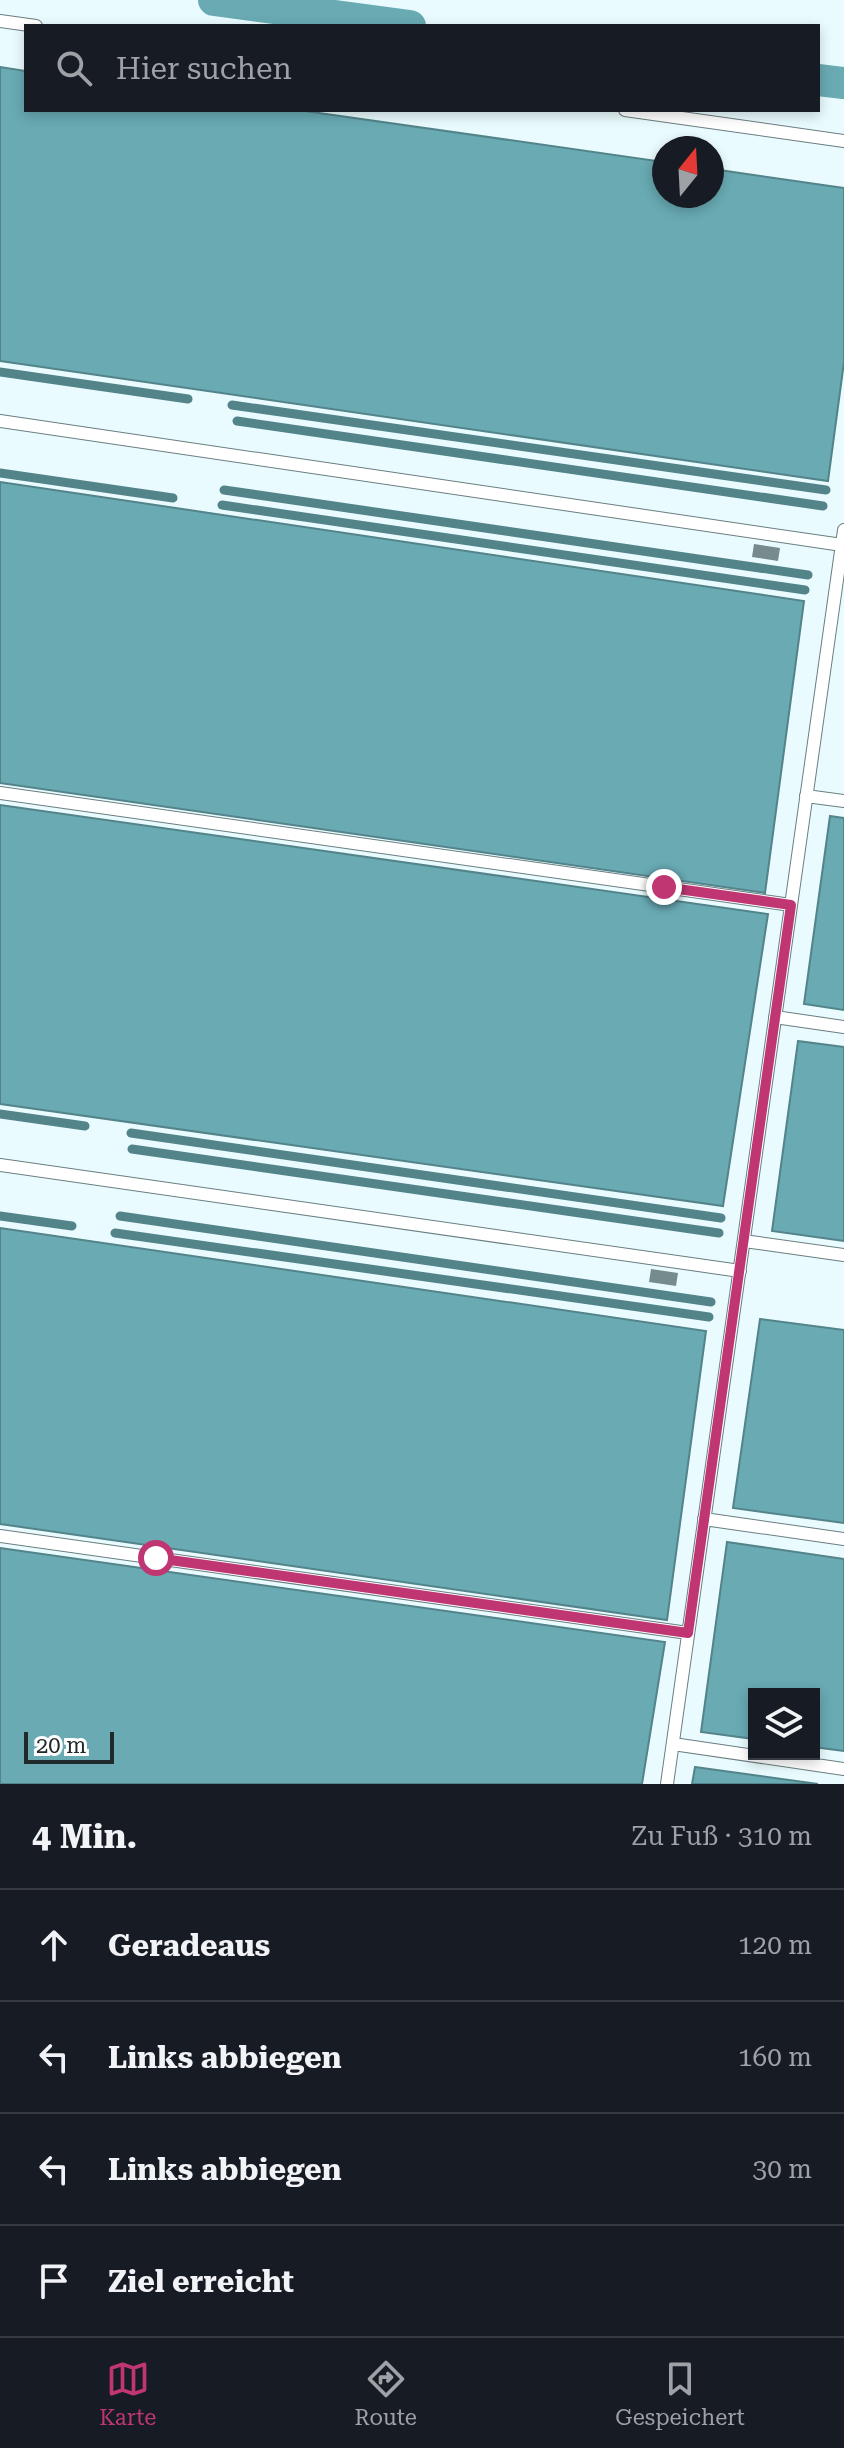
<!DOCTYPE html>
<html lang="de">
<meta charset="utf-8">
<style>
:root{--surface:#171b24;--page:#242831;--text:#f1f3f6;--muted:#9ea1a6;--line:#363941;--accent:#bf3672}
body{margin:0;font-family:"Roboto Serif",serif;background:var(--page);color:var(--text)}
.controls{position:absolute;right:24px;bottom:24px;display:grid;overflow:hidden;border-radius:0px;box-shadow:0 4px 12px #0003}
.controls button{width:72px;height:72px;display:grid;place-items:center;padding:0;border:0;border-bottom:2px solid var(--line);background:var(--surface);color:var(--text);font:40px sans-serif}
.compass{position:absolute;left:652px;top:136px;width:72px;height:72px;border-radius:50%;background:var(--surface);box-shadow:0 4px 12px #0003;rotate:18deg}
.scale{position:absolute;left:24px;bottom:20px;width:90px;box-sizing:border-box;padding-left:8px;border:4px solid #212a2b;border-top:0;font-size:22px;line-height:28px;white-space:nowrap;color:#212a2b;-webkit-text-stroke:6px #fff;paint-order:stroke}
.stop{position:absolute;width:24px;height:24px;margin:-18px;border:6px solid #bf3672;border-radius:50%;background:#fff}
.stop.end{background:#bf3672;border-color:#fff;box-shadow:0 2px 8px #0008}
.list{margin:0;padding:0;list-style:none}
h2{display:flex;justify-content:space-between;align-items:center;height:104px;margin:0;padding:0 32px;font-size:34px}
h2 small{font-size:26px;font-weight:400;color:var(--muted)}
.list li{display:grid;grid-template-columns:52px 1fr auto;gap:24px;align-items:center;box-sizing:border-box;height:112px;padding:0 32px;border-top:2px solid var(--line)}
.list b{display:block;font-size:30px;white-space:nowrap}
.list em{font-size:26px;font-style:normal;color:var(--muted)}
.icon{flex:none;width:44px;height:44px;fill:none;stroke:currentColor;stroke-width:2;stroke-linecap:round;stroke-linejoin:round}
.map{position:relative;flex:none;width:844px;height:1784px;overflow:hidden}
.search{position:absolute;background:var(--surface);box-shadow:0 4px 12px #0003;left:24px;right:24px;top:24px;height:88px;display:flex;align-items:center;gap:20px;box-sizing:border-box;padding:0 28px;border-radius:0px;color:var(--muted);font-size:30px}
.sheet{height:552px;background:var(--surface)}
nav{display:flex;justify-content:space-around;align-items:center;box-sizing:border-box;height:112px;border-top:2px solid var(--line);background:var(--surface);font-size:22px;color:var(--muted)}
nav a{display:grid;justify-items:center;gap:4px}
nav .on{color:var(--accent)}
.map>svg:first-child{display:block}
.water{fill:#69aab3;stroke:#53848a;stroke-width:2}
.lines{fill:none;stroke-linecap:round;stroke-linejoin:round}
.stream{stroke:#53848a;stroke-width:9}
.canal{stroke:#69aab3;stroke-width:32}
.building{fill:#768b8e}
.lane-casing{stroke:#6a7e81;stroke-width:14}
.lane{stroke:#fff;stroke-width:12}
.route{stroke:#bf3672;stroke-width:10}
</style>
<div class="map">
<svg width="844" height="1784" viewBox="0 0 844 1784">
<rect width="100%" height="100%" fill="#e9fbfe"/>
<!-- water -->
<path class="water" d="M0,67L26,71V110H298L664,162V196H712V169L844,188V362L828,481L0,361Z
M0,482L804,601L765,893L0,783Z
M0,805L768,914L723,1206L0,1104Z
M830,816L844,818V1010L804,1004Z
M798,1041L844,1047V1241L772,1231Z
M0,1228L706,1331L667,1620L0,1524Z
M760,1319L844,1330V1523L733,1508Z
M727,1542L844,1559V1751L814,1747V1694H754V1739L701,1732Z
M0,1548L665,1642L642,1784H0Z
M695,1767L818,1784H692Z"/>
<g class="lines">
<!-- stream -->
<path class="stream" d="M0,372L188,399
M232,405L826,490
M237,421L823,506
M0,473L173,498
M224,490L808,575
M222,505L805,590
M0,1114L85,1126
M131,1133L721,1218
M132,1149L719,1233
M0,1216L72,1226
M120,1216L711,1302
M115,1233L709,1317"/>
<!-- canal -->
<path class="canal" d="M214,0L410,26
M818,80L844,83"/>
</g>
<!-- building -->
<path class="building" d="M754,544L780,548L778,561L752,557Z
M651,1269L678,1273L676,1286L649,1282Z"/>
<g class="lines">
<!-- lane casing -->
<g class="lane-casing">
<path id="lane" d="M0,21L36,26
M625,110L844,141
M0,421L842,545
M0,793L791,905
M806,796L844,801
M775,1017L844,1027
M0,1165L740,1271
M744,1241L844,1255
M704,1519L844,1539
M0,1536L688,1633
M673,1744L844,1769
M667,1784L844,530"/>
</g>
<!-- lane -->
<use href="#lane" class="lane"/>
</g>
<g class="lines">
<!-- route -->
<path class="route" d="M156,1558L688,1633L791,905L664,887"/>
</g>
</svg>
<div class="controls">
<button><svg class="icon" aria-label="layers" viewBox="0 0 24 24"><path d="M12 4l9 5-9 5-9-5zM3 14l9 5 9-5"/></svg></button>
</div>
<svg class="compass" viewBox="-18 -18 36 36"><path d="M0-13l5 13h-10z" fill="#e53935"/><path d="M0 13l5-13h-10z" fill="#9ea1a6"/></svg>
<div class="scale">20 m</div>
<div class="stop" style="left:156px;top:1558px"></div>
<div class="stop end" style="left:664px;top:887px"></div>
<div class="search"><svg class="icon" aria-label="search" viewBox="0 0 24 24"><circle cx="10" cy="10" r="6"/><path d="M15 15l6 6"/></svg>Hier suchen</div>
</div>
<section class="sheet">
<h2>4 Min.<small>Zu Fuß · 310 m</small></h2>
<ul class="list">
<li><svg class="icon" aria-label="ahead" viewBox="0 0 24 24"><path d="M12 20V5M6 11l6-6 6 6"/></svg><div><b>Geradeaus</b></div><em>120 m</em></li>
<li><svg class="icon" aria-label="left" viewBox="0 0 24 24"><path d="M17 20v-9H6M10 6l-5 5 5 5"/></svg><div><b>Links abbiegen</b></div><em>160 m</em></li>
<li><svg class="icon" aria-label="left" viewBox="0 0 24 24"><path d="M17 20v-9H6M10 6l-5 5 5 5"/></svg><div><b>Links abbiegen</b></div><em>30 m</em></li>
<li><svg class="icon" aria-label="arrive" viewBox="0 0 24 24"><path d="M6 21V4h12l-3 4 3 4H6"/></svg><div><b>Ziel erreicht</b></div></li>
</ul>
</section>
<nav>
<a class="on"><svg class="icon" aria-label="map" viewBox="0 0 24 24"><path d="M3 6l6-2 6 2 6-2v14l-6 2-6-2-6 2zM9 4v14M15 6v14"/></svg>Karte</a>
<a><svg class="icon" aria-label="directions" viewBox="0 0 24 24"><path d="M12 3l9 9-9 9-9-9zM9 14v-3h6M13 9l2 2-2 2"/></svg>Route</a>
<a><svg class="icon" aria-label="saved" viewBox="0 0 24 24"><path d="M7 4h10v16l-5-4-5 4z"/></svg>Gespeichert</a>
</nav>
